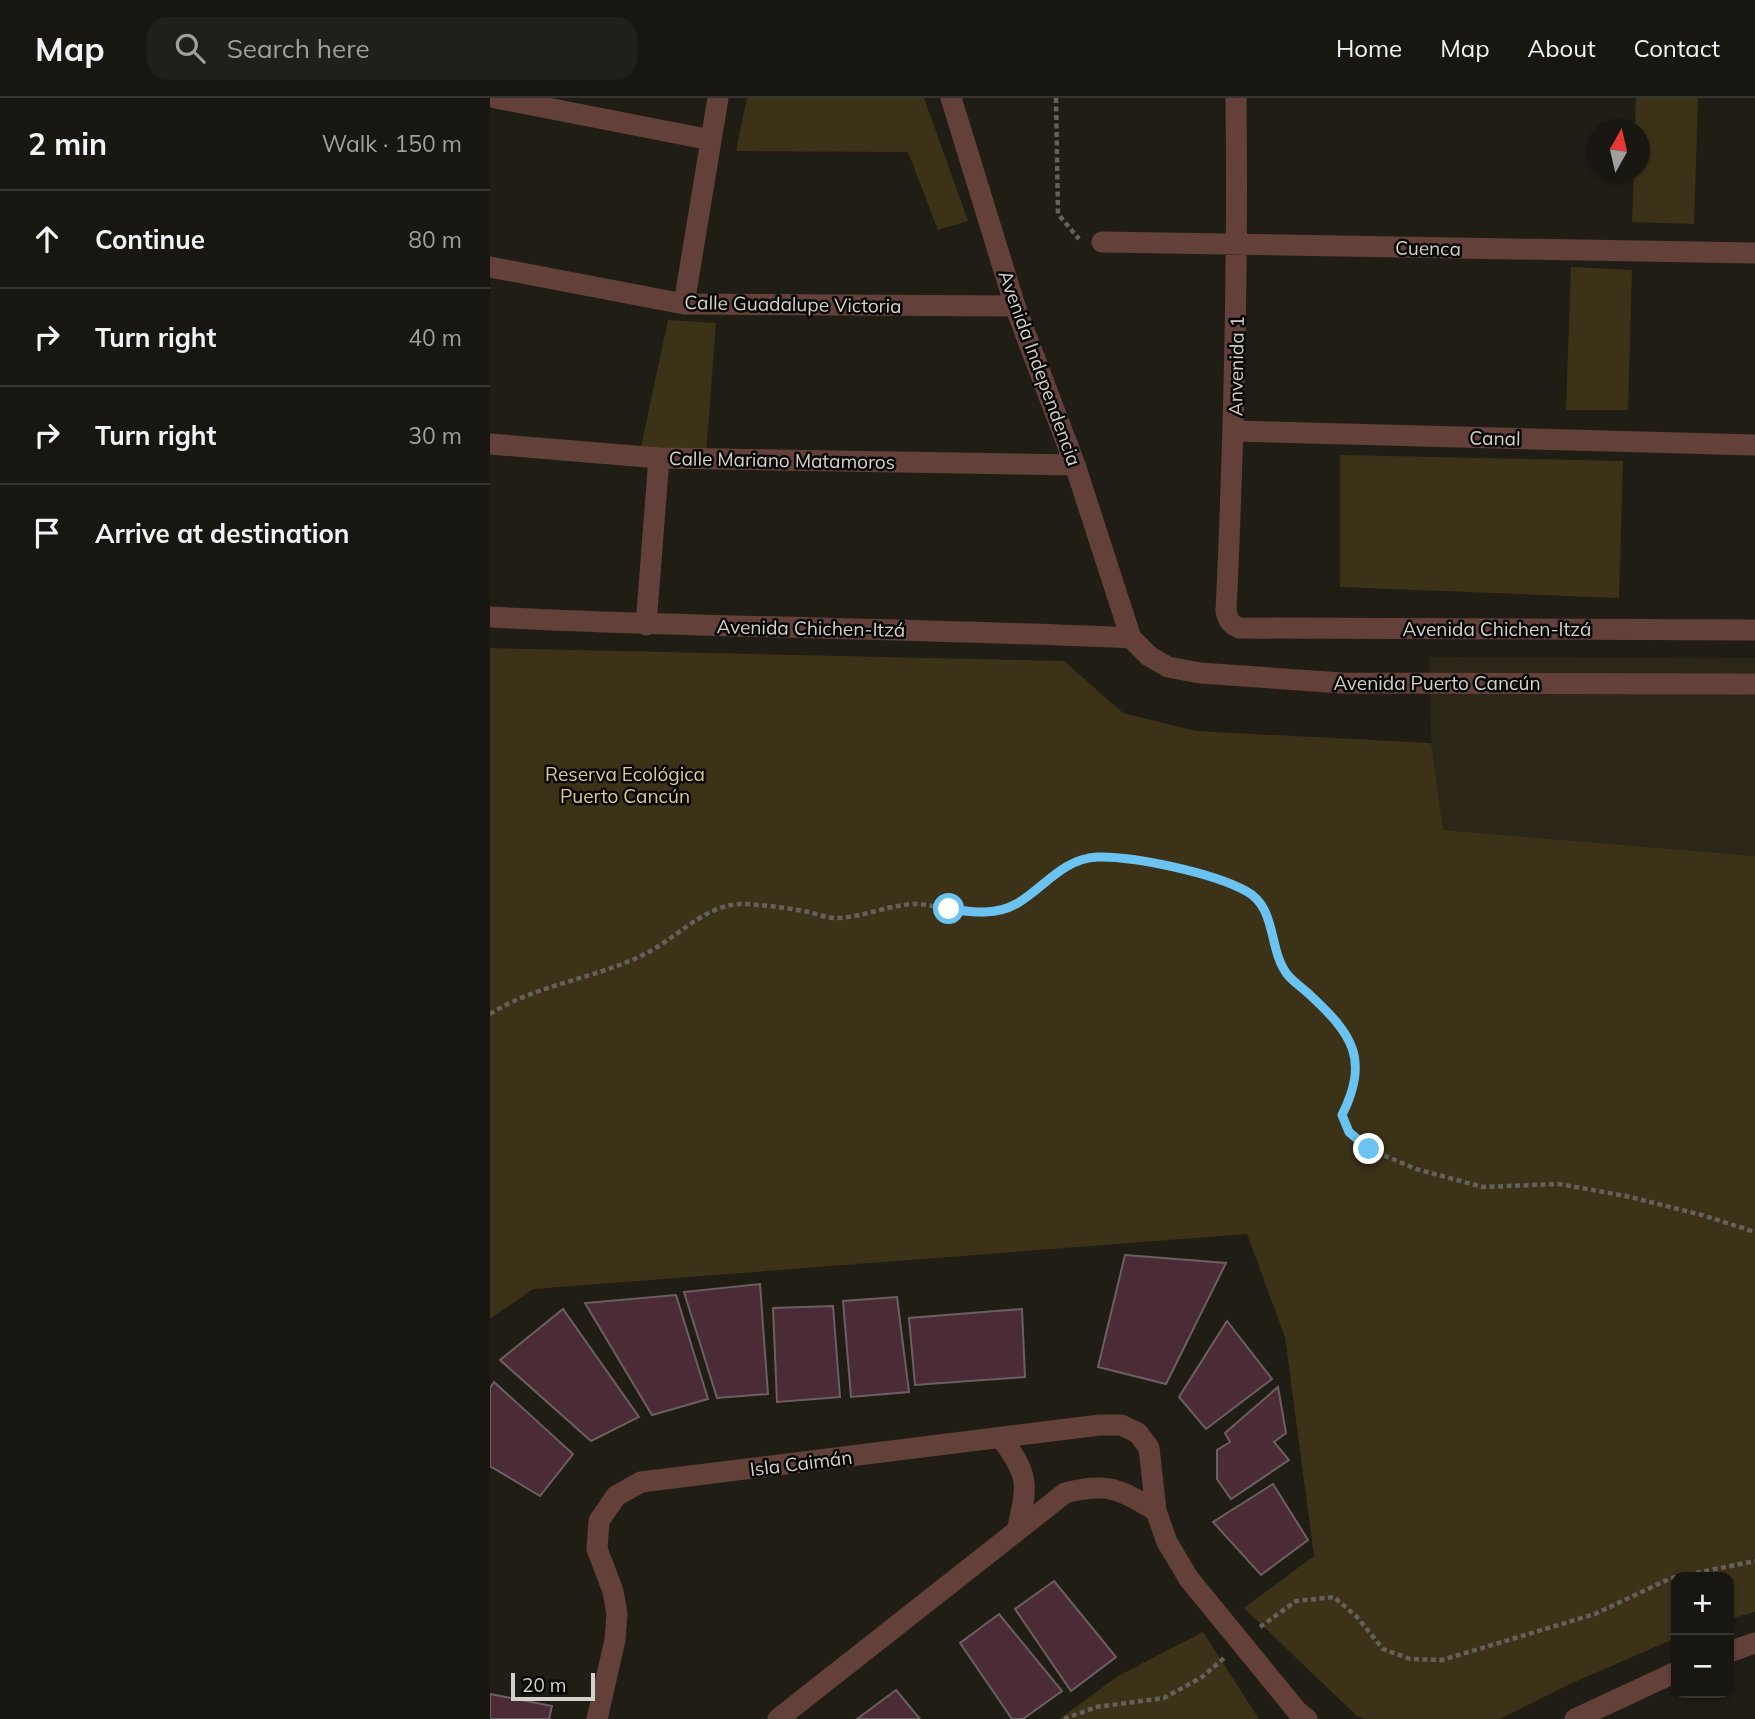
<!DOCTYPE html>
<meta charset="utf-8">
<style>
:root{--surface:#181610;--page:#211f19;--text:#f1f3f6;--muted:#9f9f9f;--line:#363530}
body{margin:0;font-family:Mulish,sans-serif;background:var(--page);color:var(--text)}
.controls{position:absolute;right:21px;bottom:21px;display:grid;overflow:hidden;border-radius:14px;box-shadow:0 2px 5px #0004}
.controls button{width:63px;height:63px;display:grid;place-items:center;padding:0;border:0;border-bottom:2px solid var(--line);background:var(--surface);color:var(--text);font:35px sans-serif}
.compass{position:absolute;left:1097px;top:21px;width:63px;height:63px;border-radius:50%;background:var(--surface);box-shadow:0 2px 5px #0004;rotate:8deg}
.scale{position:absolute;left:21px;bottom:18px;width:84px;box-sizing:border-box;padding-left:7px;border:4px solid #d3d1cc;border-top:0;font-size:19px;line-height:24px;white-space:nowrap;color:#d3d1cc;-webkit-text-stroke:5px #080705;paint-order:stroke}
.stop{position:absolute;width:21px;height:21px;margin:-16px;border:5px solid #6bc3f2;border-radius:50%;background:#fff}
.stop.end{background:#6bc3f2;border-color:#fff;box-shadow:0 2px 7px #0008}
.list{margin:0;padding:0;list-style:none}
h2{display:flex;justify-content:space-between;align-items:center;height:91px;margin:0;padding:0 28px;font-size:30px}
h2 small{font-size:23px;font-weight:400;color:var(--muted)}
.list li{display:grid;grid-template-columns:46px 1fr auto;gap:21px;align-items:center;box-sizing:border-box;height:98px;padding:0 28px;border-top:2px solid var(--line)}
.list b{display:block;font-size:26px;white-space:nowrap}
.list em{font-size:23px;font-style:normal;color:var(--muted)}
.icon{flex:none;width:38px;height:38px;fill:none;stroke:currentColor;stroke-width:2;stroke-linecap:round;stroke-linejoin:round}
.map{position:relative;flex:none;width:1265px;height:1621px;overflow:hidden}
header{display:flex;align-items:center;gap:42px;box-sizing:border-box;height:98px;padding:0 35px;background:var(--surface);border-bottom:2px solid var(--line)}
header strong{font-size:33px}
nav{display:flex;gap:38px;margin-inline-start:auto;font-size:24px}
.search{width:490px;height:63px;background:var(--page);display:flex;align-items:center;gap:18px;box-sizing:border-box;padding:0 24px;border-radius:21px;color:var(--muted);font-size:26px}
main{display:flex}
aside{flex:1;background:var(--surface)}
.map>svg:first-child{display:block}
.built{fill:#2b2618}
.green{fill:#3c3218}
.building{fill:#4b2b35;stroke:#6b5f62;stroke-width:2}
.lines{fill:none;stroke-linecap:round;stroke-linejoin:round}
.path{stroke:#63615a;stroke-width:4.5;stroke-dasharray:5 3.5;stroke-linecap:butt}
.minor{stroke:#63413a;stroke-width:21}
.route{stroke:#6bc3f2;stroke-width:9}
.labels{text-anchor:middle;stroke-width:5;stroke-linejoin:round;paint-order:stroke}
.street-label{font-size:19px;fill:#d3d1cc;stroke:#080705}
.park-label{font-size:19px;fill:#dec98f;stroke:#080705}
</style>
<header>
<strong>Map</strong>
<div class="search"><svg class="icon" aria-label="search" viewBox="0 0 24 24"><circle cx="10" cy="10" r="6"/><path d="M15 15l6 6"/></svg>Search here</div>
<nav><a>Home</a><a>Map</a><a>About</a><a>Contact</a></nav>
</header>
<main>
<aside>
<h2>2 min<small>Walk · 150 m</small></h2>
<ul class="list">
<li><svg class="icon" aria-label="ahead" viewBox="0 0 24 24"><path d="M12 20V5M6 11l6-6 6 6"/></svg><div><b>Continue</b></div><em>80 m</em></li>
<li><svg class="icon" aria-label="right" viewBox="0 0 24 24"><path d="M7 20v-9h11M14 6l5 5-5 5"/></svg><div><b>Turn right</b></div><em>40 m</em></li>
<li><svg class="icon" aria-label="right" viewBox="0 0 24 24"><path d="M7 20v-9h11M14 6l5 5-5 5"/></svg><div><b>Turn right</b></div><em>30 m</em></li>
<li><svg class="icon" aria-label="arrive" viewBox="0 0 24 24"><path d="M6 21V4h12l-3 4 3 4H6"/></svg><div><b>Arrive at destination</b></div></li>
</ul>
</aside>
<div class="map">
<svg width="1265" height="1621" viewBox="0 0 1265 1621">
<rect width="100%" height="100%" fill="#201d15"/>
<!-- built -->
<path class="built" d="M939,559L1265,560V758L952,732L941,645Z"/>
<!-- green -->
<path class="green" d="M257,0H434L478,123L448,132L418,54L246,53Z
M1146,0H1208L1204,126L1142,124L1144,74H1150V32L1145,31Z
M1081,169L1142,172L1138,312H1076Z
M178,222L226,225L216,357L151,349Z
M850,357L1133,363L1129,500L850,489Z
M0,550L574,563L633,615L706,633L941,645L953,732L1265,758V1514L1239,1521V1479H1186V1540L1080,1586L1010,1621H875L867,1618L754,1510L824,1458L795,1239L757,1136L43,1191L0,1221Z
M713,1534L769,1621H569L628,1578Z"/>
<!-- building -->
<path class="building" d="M635,1157L736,1165L676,1286L608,1269Z
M270,1186L278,1296L227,1300L194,1194Z
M186,1197L218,1301L162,1317L95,1205Z
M407,1199L419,1294L361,1299L353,1203Z
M343,1208L350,1299L287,1304L283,1210Z
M73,1211L149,1319L101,1343L10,1262Z
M532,1211L535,1279L425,1287L419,1220Z
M737,1223L782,1281L716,1331L689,1299Z
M4,1284L83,1356L50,1398L0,1368V1290Z
M788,1289L796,1335L784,1344L799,1362L741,1401L727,1381V1352L740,1344L735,1335Z
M783,1386L818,1442L771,1477L723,1424Z
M564,1483L626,1559L581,1593L525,1511Z
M509,1516L572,1593L533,1621H522L470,1545Z
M406,1592L430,1621H367Z
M0,1596L62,1608L59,1621H0Z"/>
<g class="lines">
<!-- path -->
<path class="path" d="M566,0L568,116L589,141
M0,916C47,886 105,881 155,856C185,841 214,808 249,806C271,806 297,810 319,814C327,816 336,820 345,820C371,820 398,807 424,806C447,806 471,818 494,816C529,812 552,783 581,765C608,748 730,776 758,793C789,813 777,860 807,885C854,925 883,953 852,1016L859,1034L879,1051L926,1071L993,1089L1069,1086L1136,1098L1212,1117L1265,1134
M770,1529L806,1503L844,1499L867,1519L893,1551L920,1561L952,1562L1105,1516L1181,1480L1265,1463
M574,1621L606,1609L674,1600L712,1579L734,1560"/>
<!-- minor -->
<path class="minor" d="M6,0L221,42
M461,0L525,208L585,367L641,540L659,558L678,569L710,575L852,585L1265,586
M746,0C748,171 744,342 736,513C738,522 740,526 749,530L1265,532
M612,144L1265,155
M0,169L194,206L525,208
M194,206L228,0
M745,333L1265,347
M0,346L169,360L585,367
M0,519C214,530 428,530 641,540
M156,527L169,360
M511,1340C541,1379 537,1388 527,1433
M1239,1554L1265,1545
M107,1621L125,1542L127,1516L123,1493L107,1451L109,1423L126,1398L151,1384L610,1327H631L648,1335L659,1350L666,1413L677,1444L699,1481L807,1613L817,1621
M288,1621L575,1395C618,1384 629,1391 666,1413
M1085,1621L1186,1574"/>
</g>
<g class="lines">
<!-- route -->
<path class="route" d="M459,811C482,814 505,818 526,806C554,790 572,761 607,759C645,758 723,775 756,793C787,809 778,851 797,876C803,884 813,890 820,897C862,936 880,961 852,1017L859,1034L879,1051"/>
</g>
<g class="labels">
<!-- street labels -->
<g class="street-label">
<text transform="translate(938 150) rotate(1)" y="7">Cuenca</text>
<text transform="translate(303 206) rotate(1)" y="7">Calle Guadalupe Victoria</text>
<text transform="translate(746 268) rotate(-89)" y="7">Anvenida 1</text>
<text transform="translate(550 270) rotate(70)" y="7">Avenida Independencia</text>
<text transform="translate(1005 340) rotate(1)" y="7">Canal</text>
<text transform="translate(292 362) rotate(1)" y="7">Calle Mariano Matamoros</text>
<text transform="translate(321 530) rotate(1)" y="7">Avenida Chichen-Itzá</text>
<text x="1007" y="538">Avenida Chichen-Itzá</text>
<text x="947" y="592">Avenida Puerto Cancún</text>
<text transform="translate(311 1365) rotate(-7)" y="7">Isla Caimán</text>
</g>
<!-- park labels -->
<g class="park-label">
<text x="135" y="683">Reserva Ecológica<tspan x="135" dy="22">Puerto Cancún</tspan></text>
</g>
</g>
</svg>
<div class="controls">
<button>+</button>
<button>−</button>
</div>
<svg class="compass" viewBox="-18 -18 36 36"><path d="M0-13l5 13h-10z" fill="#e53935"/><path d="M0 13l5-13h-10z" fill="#9f9f9f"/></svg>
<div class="scale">20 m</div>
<div class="stop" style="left:459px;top:811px"></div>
<div class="stop end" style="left:879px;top:1051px"></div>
</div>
</main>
